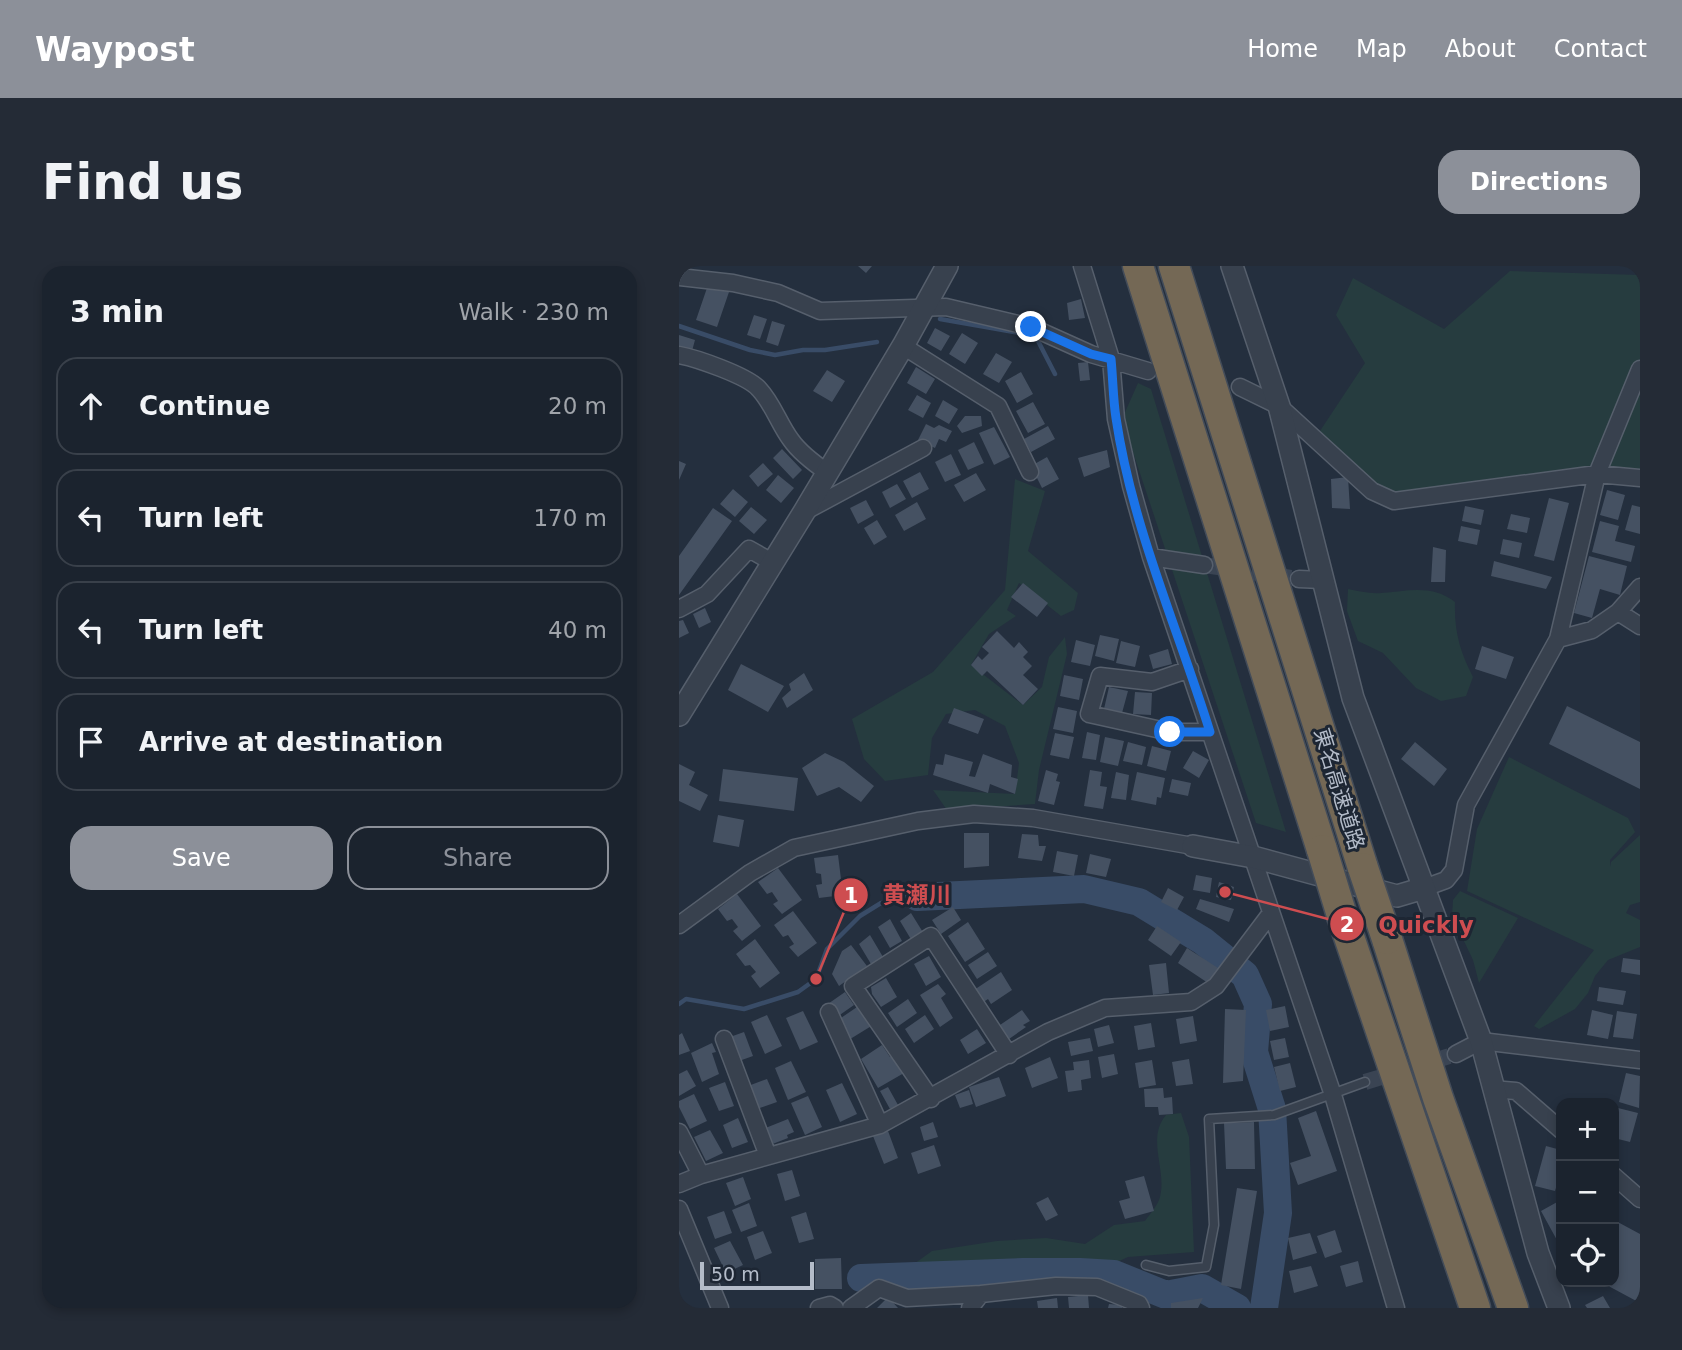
<!DOCTYPE html>
<meta charset="utf-8">
<style>
:root{--surface:#1b232e;--page:#242b36;--text:#f1f3f6;--muted:#a0a4aa;--line:#39404a;--accent:#8c9099}
body{margin:0;font-family:"DejaVu Sans","Noto Sans JP",sans-serif;background:var(--page);color:var(--text)}
.controls{position:absolute;right:21px;bottom:21px;display:grid;overflow:hidden;border-radius:14px;box-shadow:0 4px 10px #0003}
.controls button{width:63px;height:63px;display:grid;place-items:center;padding:0;border:0;border-bottom:2px solid var(--line);background:var(--surface);color:var(--text);font:35px sans-serif}
.scale{position:absolute;left:21px;bottom:18px;width:114px;box-sizing:border-box;padding-left:7px;border:4px solid #b4bcc9;border-top:0;font-size:19px;line-height:24px;white-space:nowrap;color:#b4bcc9;-webkit-text-stroke:5px #1d2633;paint-order:stroke}
.stop{position:absolute;width:21px;height:21px;margin:-16px;border:5px solid #1a73e8;border-radius:50%;background:#fff}
.stop.end{background:#1a73e8;border-color:#fff;box-shadow:0 2px 7px #0008}
.list{margin:0;padding:0;list-style:none}
h2{display:flex;justify-content:space-between;align-items:center;height:91px;margin:0;padding:0 28px;font-size:30px}
h2 small{font-size:23px;font-weight:400;color:var(--muted)}
.list li{display:grid;grid-template-columns:46px 1fr auto;gap:21px;align-items:center;box-sizing:border-box;height:98px;margin:0 14px 14px;padding:0 14px;border:2px solid var(--line);border-radius:21px}
.list b{display:block;font-size:26px;white-space:nowrap}
.list em{font-size:23px;font-style:normal;color:var(--muted)}
.actions{display:flex;gap:14px;padding:21px 28px}
.actions a{flex:1;padding:16px 0;border:2px solid var(--accent);border-radius:21px;text-align:center;font-size:24px;color:var(--accent)}
.actions .main{background:var(--accent);color:#fff}
.icon{flex:none;width:38px;height:38px;fill:none;stroke:currentColor;stroke-width:2;stroke-linecap:round;stroke-linejoin:round}
.map{position:relative;flex:none;width:961px;height:1042px;overflow:hidden;border-radius:21px}
header{display:flex;align-items:center;gap:42px;box-sizing:border-box;height:98px;padding:0 35px;background:var(--accent);color:#fff}
header strong{font-size:33px}
nav{display:flex;gap:38px;margin-inline-start:auto;font-size:24px}
.intro{display:flex;align-items:center;justify-content:space-between;box-sizing:border-box;height:168px;padding:0 42px}
h1{margin:0;font-size:49px}
.button{padding:18px 32px;border-radius:21px;background:var(--accent);color:#fff;font-size:24px;font-weight:700}
main{display:flex;gap:42px;padding:0 42px}
aside{flex:1;background:var(--surface);border-radius:21px;box-shadow:0 4px 10px #0003}
.map>svg:first-child{display:block}
.green{fill:#263c3f}
.lines{fill:none;stroke-linecap:round;stroke-linejoin:round}
.stream{stroke:#394c67;stroke-width:4.5}
.river{stroke:#394c67;stroke-width:28}
.building{fill:#455162}
.minor-tunnel{stroke:#3a4453;stroke-width:16;stroke-dasharray:16 8;stroke-linecap:butt}
.service-casing{stroke:#565f6c;stroke-width:11}
.minor-casing{stroke:#565f6c;stroke-width:19}
.tertiary-casing{stroke:#565f6c;stroke-width:24}
.motorway-casing{stroke:#434c59;stroke-width:33}
.service{stroke:#38414e;stroke-width:8}
.minor{stroke:#38414e;stroke-width:16}
.tertiary{stroke:#38414e;stroke-width:21}
.motorway{stroke:#746855;stroke-width:30}
.motorway-bridge-casing{stroke:#434c59;stroke-width:33;stroke-linecap:butt}
.motorway-bridge{stroke:#746855;stroke-width:30}
.route{stroke:#1a73e8;stroke-width:9}
.labels{text-anchor:middle;stroke-width:6;stroke-linejoin:round;paint-order:stroke}
.street-label{font-size:21px;fill:#b4bcc9;stroke:#1d2633}
.leader{fill:none;stroke:#ce4d50;stroke-width:2.5}
.callout-dot{fill:#ce4d50;stroke:#1d2633;stroke-width:2.5}
.mark-label{font-size:21px;text-anchor:middle;font-weight:bold;fill:#fff}
.callout-label{font-size:23px;text-anchor:middle;font-weight:bold;fill:#ce4d50;stroke:#1d2633;stroke-width:6;stroke-linejoin:round;paint-order:stroke}
</style>
<header>
<strong>Waypost</strong>
<nav><a>Home</a><a>Map</a><a>About</a><a>Contact</a></nav>
</header>
<div class="intro"><h1>Find us</h1><a class="button">Directions</a></div>
<main>
<aside>
<h2>3 min<small>Walk · 230 m</small></h2>
<ul class="list">
<li><svg class="icon" aria-label="ahead" viewBox="0 0 24 24"><path d="M12 20V5M6 11l6-6 6 6"/></svg><div><b>Continue</b></div><em>20 m</em></li>
<li><svg class="icon" aria-label="left" viewBox="0 0 24 24"><path d="M17 20v-9H6M10 6l-5 5 5 5"/></svg><div><b>Turn left</b></div><em>170 m</em></li>
<li><svg class="icon" aria-label="left" viewBox="0 0 24 24"><path d="M17 20v-9H6M10 6l-5 5 5 5"/></svg><div><b>Turn left</b></div><em>40 m</em></li>
<li><svg class="icon" aria-label="arrive" viewBox="0 0 24 24"><path d="M6 21V4h12l-3 4 3 4H6"/></svg><div><b>Arrive at destination</b></div></li>
</ul>
<div class="actions"><a class="main">Save</a><a>Share</a></div>
</aside>
<div class="map">
<svg width="961" height="1042" viewBox="0 0 961 1042">
<rect width="100%" height="100%" fill="#242f3e"/>
<!-- green -->
<path class="green" d="M831,5L961,9V211L706,231L635,174L686,97L657,49L674,12L765,63Z
M459,117L472,123L607,566L577,557L443,153Z
M336,213L366,225L349,285L399,327L395,344L382,350L340,317L328,344L337,350L310,368L292,399L344,439L363,421L370,391L386,371L388,388L360,504L356,538L268,544L254,524L336,528L340,497L326,460L296,444L267,448L253,472L249,509L206,515L185,493L173,453L254,406L326,324Z
M669,323C680,325 691,328 702,327C729,325 753,318 776,336C775,365 781,386 794,411L787,430L762,435L737,422L704,387L679,375L668,345Z
M830,491L949,552L956,566L931,594V601L932,596L961,569V636L951,639L947,647L961,654V681L929,694L916,710L909,727L896,743L860,763L855,760L915,684L788,625L798,563Z
M781,625L839,652L800,717L794,694L773,650L774,634Z
M502,847L510,871L515,986L449,991L425,1002L228,1003L253,985L318,975L367,972L406,978L435,959L466,955C471,948 479,939 481,931C488,903 467,873 487,849Z"/>
<g class="lines">
<!-- stream -->
<path class="stream" d="M261,53L352,69L358,73L376,108
M0,60L71,84L96,89L124,84H146L198,76
M0,738L7,733L65,743L119,726L137,713L148,683L181,650L202,637L238,631"/>
<!-- river -->
<path class="river" d="M238,631L405,623L460,636L524,675L566,709L579,738L575,786L593,843L599,947L585,1042
M182,1012L344,1006H401L435,1008L487,1029L523,1022L558,1042"/>
</g>
<!-- building -->
<path class="building" d="M179,0H193L187,7Z
M29,19L50,26L38,61L17,54Z
M402,33L406,52L390,54L388,37Z
M75,49L88,53L81,73L68,69Z
M93,55L106,59L99,80L87,76Z
M256,62L271,70L262,85L248,77Z
M283,67L299,77L286,98L270,88Z
M0,69L16,74L13,85L0,81Z
M317,87L333,96L320,117L304,108Z
M409,96L411,114L401,115L399,97Z
M237,101L256,113L247,128L228,117Z
M148,104L166,115L153,136L134,125Z
M342,106L354,128L338,137L326,115Z
M238,129L252,137L244,152L229,144Z
M264,134L279,143L270,158L256,150Z
M354,136L366,158L349,167L337,145Z
M286,150H302L303,160L283,167L278,160Z
M247,158L255,162L260,159L273,165L267,176L260,173L256,182L239,174Z
M369,160L376,173L352,186L345,173Z
M315,161L331,191L315,199L300,167Z
M295,176L305,197L289,204L279,184Z
M103,183L123,204L114,213L94,192Z
M428,184L431,201L405,211L399,192Z
M272,188L282,209L266,216L256,196Z
M368,191L380,213L363,222L352,200Z
M0,195L7,198L0,214Z
M84,197L94,208L79,221L70,210Z
M241,206L250,223L233,232L224,215Z
M297,207L307,224L285,236L275,219Z
M99,209L115,222L102,237L87,224Z
M669,211L671,243L653,242L652,213Z
M218,218L227,233L211,242L203,226Z
M54,223L69,236L56,251L41,238Z
M928,224L946,229L939,254L921,249Z
M870,232L890,237L875,295L855,290Z
M187,234L195,249L179,258L171,242Z
M238,236L247,253L225,265L216,249Z
M953,239L961,241V268L946,264Z
M786,240L805,244L802,259L783,255Z
M72,241L88,254L75,268L60,255Z
M34,242L53,255L0,329V290Z
M832,248L851,252L848,267L828,263Z
M198,254L208,271L195,279L185,262Z
M921,255L940,260L936,275L956,280L952,296L913,286Z
M782,260L801,264L798,279L779,275Z
M824,273L843,277L840,292L821,288Z
M754,281L767,284L766,316H752Z
M910,290L948,300L941,329L921,323L913,352L895,347Z
M815,295L873,311L867,323L812,310Z
M344,317L369,337L358,351L332,331Z
M26,342L32,356L20,362L14,348Z
M4,354L10,367L0,372V355Z
M318,365L335,382L340,376L349,386L344,391L353,400L344,409L359,423L344,439L308,405L303,410L292,399L299,390L303,394L310,387L303,381Z
M421,369L440,373L435,395L416,390Z
M397,374L416,379L411,400L392,396Z
M442,375L461,380L456,401L437,397Z
M803,380L835,391L827,413L796,403Z
M489,383L493,398L474,403L470,389Z
M62,398L105,420L89,446L49,424Z
M125,407L134,424L108,442L103,432L112,424L110,418Z
M385,409L404,413L400,434L381,430Z
M430,421L449,425L443,447L425,443Z
M456,426L473,427L472,449L454,448Z
M888,440L961,476V523L870,478Z
M379,441L398,445L394,467L374,463Z
M275,442L305,453L299,468L269,457Z
M408,466L421,469L417,494L403,492Z
M376,467L395,471L390,493L371,489Z
M426,471L445,475L439,500L421,496Z
M449,476L467,481L463,499L444,495Z
M736,476L768,503L755,520L722,493Z
M473,480L492,485L487,505L468,500Z
M514,485L530,494L520,512L504,502Z
M146,487L165,496L195,520L182,536L160,521L138,530L123,502Z
M266,488L294,496L290,510L296,511L304,488L333,499L332,511L339,513L336,528L311,518L309,527L254,509L257,498L264,499Z
M0,498L16,506L10,519L29,529L21,545L0,535Z
M44,503L119,512L115,545L40,535Z
M367,504L379,508L377,515L381,516L375,539L359,535Z
M411,504L423,506L421,520L428,521L424,543L405,540Z
M437,506L450,509L447,534L432,532Z
M458,506L486,512L482,532L478,531L477,539L452,534Z
M493,513L512,517L509,530L490,526Z
M39,549L65,554L60,581L34,576Z
M285,567H310V600L285,602Z
M343,568L359,569L360,580H367L363,595L339,592Z
M378,585L399,589L395,610L374,606Z
M411,588L432,593L427,611L407,607Z
M159,589L164,629L140,632L137,619L143,618L142,608L137,607L135,592Z
M99,602L123,634L103,648L94,638L99,635L93,626L88,628L79,616Z
M517,609L533,612L531,627L514,624Z
M540,616L555,621L552,634L537,631Z
M489,622L505,631L498,644L482,636Z
M58,628L82,660L63,675L54,665L59,661L53,653L48,655L39,643Z
M521,633L555,643L550,656L517,643Z
M274,641L282,654L262,668L253,654Z
M114,645L138,677L119,691L110,681L115,678L109,669L104,671L95,659Z
M232,647L245,668L233,675L221,655Z
M211,653L223,675L211,682L199,661Z
M289,656L306,683L286,696L269,670Z
M478,660L502,676L492,690L469,674Z
M191,669L204,691L192,698L180,678Z
M76,673L101,707L81,722L72,710L77,706L71,699L66,700L57,688Z
M172,679L188,700L160,720L153,708L163,685Z
M508,682L539,702L529,717L499,697Z
M309,686L318,700L298,713L289,699Z
M250,690L262,711L247,720L235,698Z
M944,692L961,694V709L942,706Z
M487,697L490,727L474,729L470,699Z
M322,706L333,724L312,738L309,733L303,737L295,724Z
M207,712L218,731L202,741L193,728L192,721Z
M259,718L267,728L262,732L274,752L261,761L241,729Z
M920,721L947,725L944,739L918,735Z
M166,726L175,739L155,753L146,740Z
M229,733L238,747L218,761L209,747Z
M181,739L194,759L168,775L156,756Z
M606,740L610,761L591,765L587,744Z
M546,743L567,744L564,815L544,817Z
M343,744L351,755L344,759L347,761L330,773L321,759Z
M913,744L934,749L929,773L908,769Z
M124,745L139,776L121,784L107,752Z
M938,745L958,748L954,773L934,771Z
M88,749L103,780L86,788L72,756Z
M246,749L255,763L235,777L226,763Z
M514,750L518,775L501,778L497,753Z
M472,757L476,781L459,784L455,760Z
M430,759L435,777L419,781L415,763Z
M298,763L307,777L289,788L281,774Z
M65,766L74,790L60,795L51,771Z
M3,767L11,785L0,789V769Z
M411,772L414,785L392,790L389,776Z
M606,772L610,791L595,794L591,775Z
M33,777L37,786L33,787L40,808L23,816L12,787Z
M203,779L211,791H216L225,807L199,822L182,793Z
M435,788L439,808L423,812L419,791Z
M371,791L379,812L353,822L346,802Z
M510,793L514,818L497,820L493,796Z
M410,794L412,812L402,814L403,824L389,826L386,805L395,804L394,796Z
M473,794L477,819L460,822L456,797Z
M112,795L127,826L109,834L96,802Z
M611,797L617,821L601,825L595,801Z
M8,804L17,820L0,830V808Z
M947,807L961,810L960,842L940,836Z
M320,811L327,830L297,841L290,821Z
M88,813L98,836L78,843L69,820Z
M46,816L55,840L40,845L30,822Z
M163,817L178,848L161,856L147,824Z
M209,821L219,839L211,843L201,825Z
M484,822L485,832L493,831L494,848L480,849L479,841H466L465,823Z
M290,824L294,838L281,842L276,829Z
M15,828L28,855L11,863L0,841V835Z
M129,830L143,861L126,869L112,837Z
M939,842L959,847L951,876L935,872V856Z
M637,845L658,905L619,919L611,897L632,890L619,852Z
M59,852L69,876L53,882L44,859Z
M109,853L115,866L108,869L109,872L91,879L84,863Z
M254,856L259,871L245,875L241,861Z
M575,856L576,903H547L545,857Z
M31,864L44,887L27,895L15,871Z
M209,865L219,892L205,898L194,870Z
M255,879L262,900L239,908L232,887Z
M867,880L882,884V905L876,925L856,920Z
M113,904L121,930L106,935L98,908Z
M465,910L475,945L446,953L440,935L451,932L446,915Z
M64,911L72,933L56,940L47,917Z
M558,922L578,925L562,1023L542,1019Z
M369,931L379,949L367,955L357,937Z
M880,935L882,940V974L879,976L862,945Z
M70,937L78,960L62,966L53,944Z
M45,945L53,967L36,973L28,951Z
M127,946L135,973L120,977L112,951Z
M935,954L961,968V1037L922,1016H935Z
M656,964L663,986L646,992L638,970Z
M84,965L93,987L76,994L68,971Z
M631,967L638,987L614,994L609,972Z
M51,975L64,999L47,1007L35,982Z
M162,992L163,1023H136V993Z
M679,995L684,1016L667,1021L661,1000Z
M632,1000L639,1020L615,1027L610,1005Z
M409,1029L410,1042H390L389,1031Z
M924,1030L931,1042H908L906,1039Z
M209,1031L219,1042H198Z
M378,1032L379,1042H359L358,1035Z
M524,1032L519,1042H492V1037Z
M430,1038L443,1039V1042H429Z"/>
<g class="lines">
<!-- minor-tunnel -->
<path class="minor-tunnel" d="M525,299L620,313
M686,816L777,788"/>
<!-- service casing -->
<g class="service-casing">
<path id="service" d="M467,999L490,1005L527,1001L535,959L530,853L595,849L686,816"/>
</g>
<!-- minor casing -->
<g class="minor-casing">
<path id="minor" d="M403,0L432,93L437,153L452,220L472,291L654,829L717,1042
M0,11L54,17L99,27L141,45L267,41L352,61L412,88L469,105
M224,80L319,140L351,206
M0,89C17,92 69,110 80,123C94,138 100,158 112,174C121,187 136,198 149,207
M561,121L600,140L693,225L715,235L918,208L961,212
M125,246L244,182
M472,291L525,299
M620,313L643,314
M0,343L28,328L70,283L93,296
M939,346L961,360
M879,373L913,364L939,346L961,321
M511,403L473,416L421,410L410,448L491,466H531
M745,622L767,614L775,604L787,539L879,373L918,208L961,103
M0,659L71,607L115,582L239,555L295,548L354,552L514,580
M150,746L201,859
M45,773L89,890
M777,788L802,775L961,794
M813,823L837,825L882,864
M252,833L174,720L252,670L330,789
M0,866L22,909
M935,910L961,933
M0,918L22,909L201,859L369,766L426,742L512,736L537,720L592,647
M0,943L41,1042
M140,1042L151,1039L156,1042
M172,1042L200,1022L228,1032L302,1028
M291,1042L302,1028L377,1020L418,1021L460,1038L462,1042"/>
</g>
<!-- tertiary casing -->
<g class="tertiary-casing">
<path id="tertiary" d="M553,0L600,140L674,432L802,775L859,987L880,1042
M0,449L125,246L224,80L268,0
M514,580L574,591L718,630L745,622"/>
</g>
<!-- motorway casing -->
<g class="motorway-casing">
<path id="motorway" d="M459,0L643,584
M495,0L684,602
M664,653L796,1042
M708,673L759,832L834,1042"/>
</g>
<!-- service -->
<use href="#service" class="service"/>
<!-- minor -->
<use href="#minor" class="minor"/>
<!-- tertiary -->
<use href="#tertiary" class="tertiary"/>
<!-- motorway -->
<use href="#motorway" class="motorway"/>
<!-- motorway-bridge casing -->
<g class="motorway-bridge-casing">
<path id="motorway-bridge" d="M643,584L664,653
M684,602L708,673"/>
</g>
<!-- motorway-bridge -->
<use href="#motorway-bridge" class="motorway-bridge"/>
</g>
<g class="lines">
<!-- route -->
<path class="route" d="M352,61L412,88L432,93C434,113 434,133 437,152C453,260 499,363 531,466H491"/>
</g>
<g class="labels">
<!-- street labels -->
<g class="street-label">
<text transform="translate(660 523) rotate(73)" y="7">東名高速道路</text>
</g>
</g>
<!-- callouts -->
<path class="leader" d="M137 713L172 629M546 626L668 658"/>
<g class="callout-dot">
<circle cx="137" cy="713" r="7"/>
<circle cx="546" cy="626" r="7"/>
<circle cx="172" cy="629" r="18"/>
<circle cx="668" cy="658" r="18"/>
</g>
<g class="mark-label">
<text x="172" y="637">1</text>
<text x="668" y="666">2</text>
</g>
<g class="callout-label">
<text x="238" y="637">黄瀬川</text>
<text x="747" y="667">Quickly</text>
</g>
</svg>
<div class="controls">
<button>+</button>
<button>−</button>
<button><svg class="icon" aria-label="locate" viewBox="0 0 24 24"><circle cx="12" cy="12" r="6"/><path d="M12 2v4M12 18v4M2 12h4M18 12h4"/></svg></button>
</div>
<div class="scale">50 m</div>
<div class="stop" style="left:491px;top:466px"></div>
<div class="stop end" style="left:352px;top:61px"></div>
</div>
</main>
